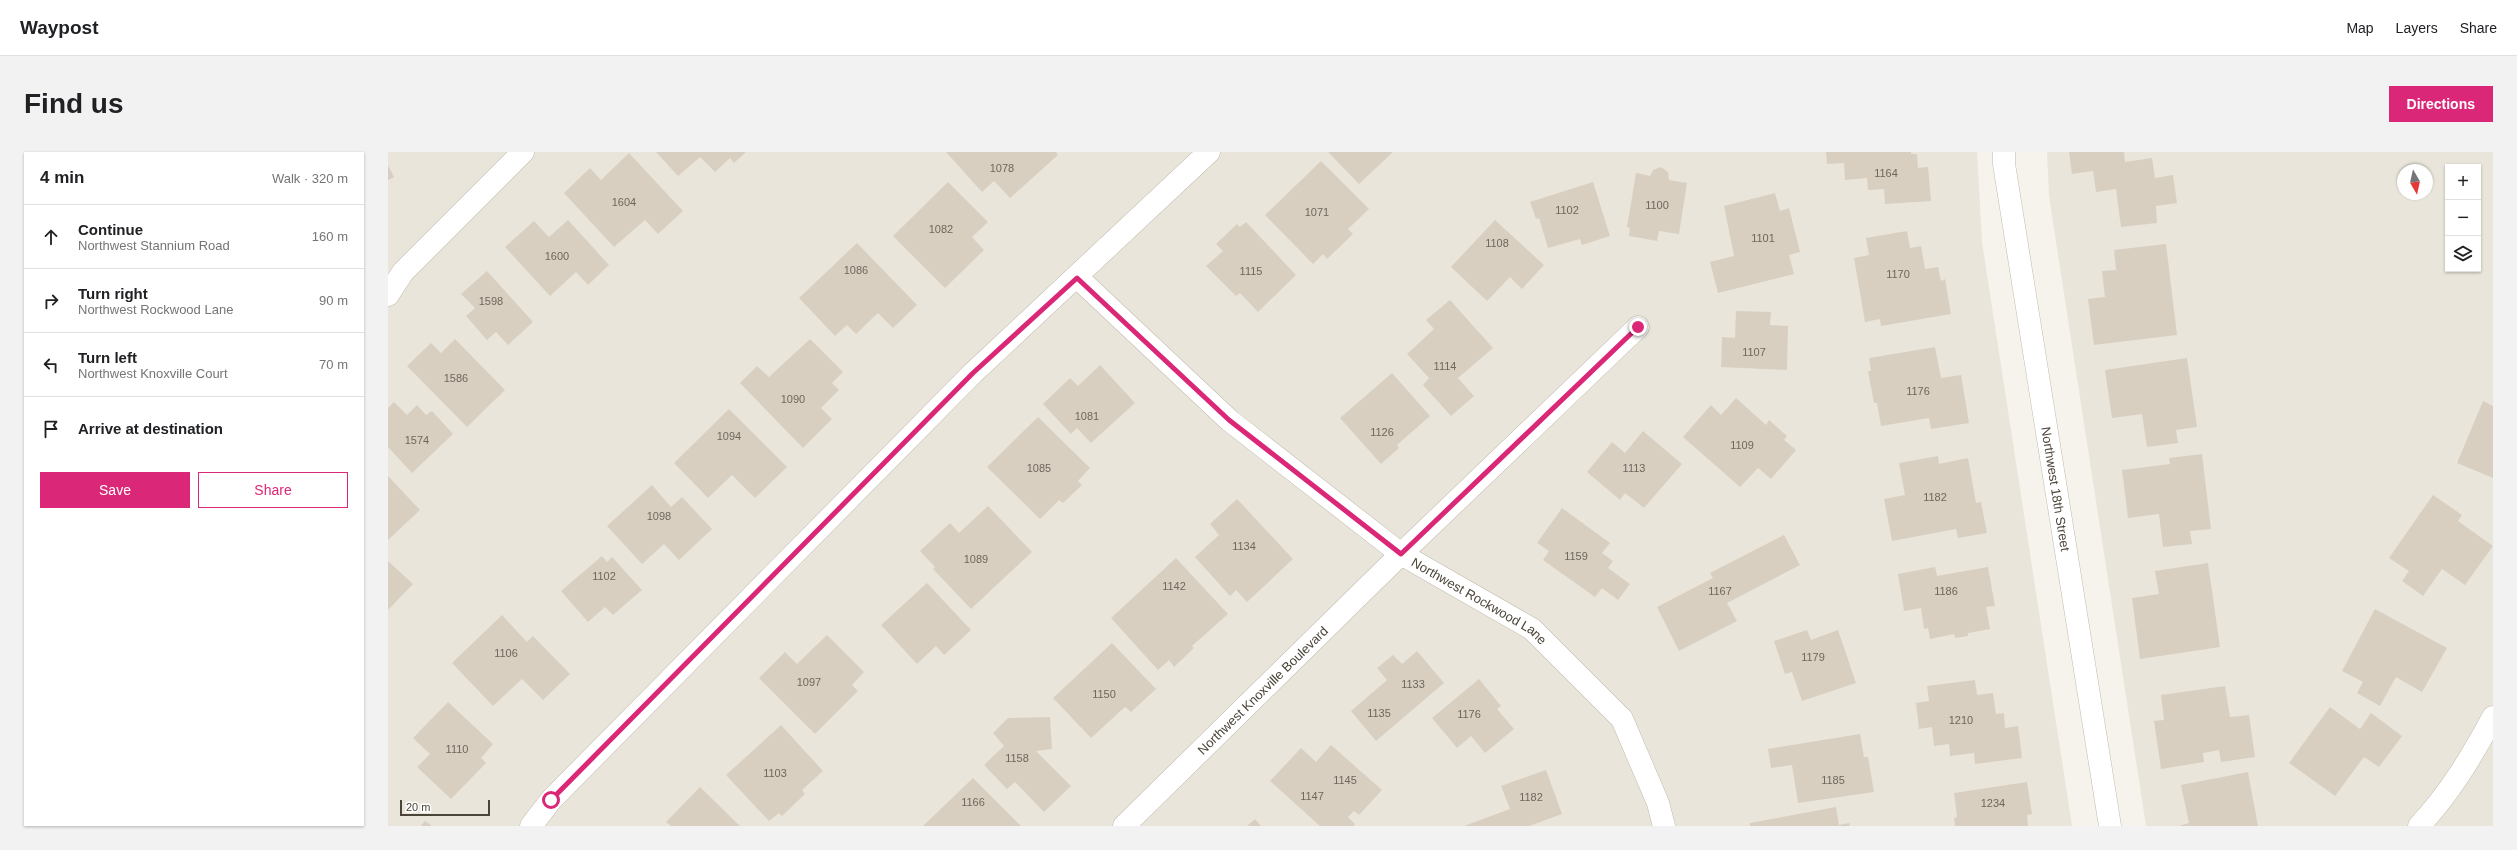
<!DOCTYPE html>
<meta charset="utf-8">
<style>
:root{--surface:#fff;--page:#f2f2f2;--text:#202124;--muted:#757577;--line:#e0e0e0;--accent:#db2777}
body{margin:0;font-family:Helvetica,sans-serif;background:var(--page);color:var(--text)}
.controls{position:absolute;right:12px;top:12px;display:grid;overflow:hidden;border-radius:0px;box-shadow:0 1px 3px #0004}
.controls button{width:36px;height:36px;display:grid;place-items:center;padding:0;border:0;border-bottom:1px solid var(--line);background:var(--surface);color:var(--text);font:20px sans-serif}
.compass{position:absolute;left:2009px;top:12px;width:36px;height:36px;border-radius:50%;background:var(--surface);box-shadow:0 1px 3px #0004;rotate:171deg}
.scale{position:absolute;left:12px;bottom:10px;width:90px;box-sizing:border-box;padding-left:4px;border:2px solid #4b4439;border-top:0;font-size:11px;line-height:14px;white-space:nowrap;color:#4b4439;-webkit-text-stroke:3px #fff;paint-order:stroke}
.stop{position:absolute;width:12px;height:12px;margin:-9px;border:3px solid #db2777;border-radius:50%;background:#fff}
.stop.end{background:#db2777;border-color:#fff;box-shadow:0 1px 4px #0008}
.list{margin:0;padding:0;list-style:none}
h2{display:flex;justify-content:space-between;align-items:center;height:52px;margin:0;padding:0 16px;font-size:17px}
h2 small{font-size:13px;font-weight:400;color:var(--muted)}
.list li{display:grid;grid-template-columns:26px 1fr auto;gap:12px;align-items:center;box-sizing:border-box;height:64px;padding:0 16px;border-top:1px solid var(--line)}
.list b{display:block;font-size:15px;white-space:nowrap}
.list p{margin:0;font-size:13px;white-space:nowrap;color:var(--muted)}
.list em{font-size:13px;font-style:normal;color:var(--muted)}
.actions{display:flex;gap:8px;padding:12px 16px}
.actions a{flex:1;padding:9px 0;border:1px solid var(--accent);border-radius:0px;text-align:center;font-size:14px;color:var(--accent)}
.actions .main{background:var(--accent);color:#fff}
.icon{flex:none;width:22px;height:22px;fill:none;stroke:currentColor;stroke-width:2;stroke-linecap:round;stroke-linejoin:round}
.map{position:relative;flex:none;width:2105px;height:674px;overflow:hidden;border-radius:0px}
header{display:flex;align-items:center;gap:24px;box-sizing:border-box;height:56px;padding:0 20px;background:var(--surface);border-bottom:1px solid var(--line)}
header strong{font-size:19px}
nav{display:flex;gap:22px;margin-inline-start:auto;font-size:14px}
.intro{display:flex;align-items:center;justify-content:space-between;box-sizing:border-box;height:96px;padding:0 24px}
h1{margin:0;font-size:28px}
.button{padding:10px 18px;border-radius:0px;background:var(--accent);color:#fff;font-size:14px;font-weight:700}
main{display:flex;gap:24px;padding:0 24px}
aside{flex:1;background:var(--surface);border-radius:0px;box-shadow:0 1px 3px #0004}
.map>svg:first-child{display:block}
.residential{fill:#eae5da;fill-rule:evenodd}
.building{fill:#d8cfc1}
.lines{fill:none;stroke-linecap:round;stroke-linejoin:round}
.minor-casing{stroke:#c2bbae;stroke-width:23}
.minor{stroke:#fff;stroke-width:22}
.route{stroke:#db2777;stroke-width:5}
.labels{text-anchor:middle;stroke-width:3;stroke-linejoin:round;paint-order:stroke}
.number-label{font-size:11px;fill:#6e675b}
.street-label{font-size:13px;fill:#4b4439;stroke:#fff}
</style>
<header>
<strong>Waypost</strong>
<nav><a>Map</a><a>Layers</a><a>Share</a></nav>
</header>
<div class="intro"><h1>Find us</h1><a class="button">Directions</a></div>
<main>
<aside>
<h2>4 min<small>Walk · 320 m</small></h2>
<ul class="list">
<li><svg class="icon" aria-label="ahead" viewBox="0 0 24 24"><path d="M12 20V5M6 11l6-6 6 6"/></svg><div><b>Continue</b><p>Northwest Stannium Road</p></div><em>160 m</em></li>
<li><svg class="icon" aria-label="right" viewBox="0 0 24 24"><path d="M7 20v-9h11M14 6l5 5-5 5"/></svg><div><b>Turn right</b><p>Northwest Rockwood Lane</p></div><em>90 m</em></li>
<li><svg class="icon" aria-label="left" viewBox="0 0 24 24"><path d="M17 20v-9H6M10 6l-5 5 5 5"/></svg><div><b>Turn left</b><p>Northwest Knoxville Court</p></div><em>70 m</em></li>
<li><svg class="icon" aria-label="arrive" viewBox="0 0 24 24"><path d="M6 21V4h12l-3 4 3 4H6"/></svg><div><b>Arrive at destination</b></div></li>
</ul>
<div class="actions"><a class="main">Save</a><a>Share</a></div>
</aside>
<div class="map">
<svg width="2105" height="674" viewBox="0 0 2105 674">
<rect width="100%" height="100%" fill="#f6f3ec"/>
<!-- residential -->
<path class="residential" d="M0,0H1589L1594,90L1684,674H0Z
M1659,0H2105V674H1758L1661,44ZM2060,15H2090V117H2060ZM2015,18H2039V42H2015Z"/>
<!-- building -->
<path class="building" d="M268,0H358L346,11L342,6L327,20L312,5L290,24Z
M558,0H668L670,3L622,46L606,29L594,40Z
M940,0H1005L971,32Z
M1438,0H1523V2H1529L1530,16L1540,15L1543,49L1497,52L1496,37L1480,38L1479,26L1457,28L1456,11L1439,12Z
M1681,0H1736L1737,10L1764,6L1767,26L1785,23L1789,51L1768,54L1769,71L1733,75L1728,37L1708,40L1705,19L1684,22Z
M241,1L295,59L270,82L257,68L226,95L176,41L202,16L213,28Z
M933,9L981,57L960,77L965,82L939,107L935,102L925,112L877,63Z
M0,13L6,25L0,28Z
M1273,15L1280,20L1281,28L1299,31L1291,82L1271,79L1269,89L1241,84L1242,76L1239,75L1248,21L1262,24L1265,18Z
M560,30L600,70L584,85L596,98L557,136L505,84Z
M1205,30L1222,84L1194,93L1192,87L1160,96L1151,66L1148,67L1142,50Z
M1387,41L1392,59L1401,56L1412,100L1401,103L1406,122L1330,141L1322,110L1346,104L1336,54Z
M180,68L221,113L200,133L188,120L162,144L117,95L146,69L161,85Z
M1107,68L1156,113L1134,137L1122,125L1099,149L1063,115Z
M858,70L908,123L870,160L852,141L848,144L818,114L835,99L828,92L849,72L852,75Z
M1519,79L1522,96L1533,94L1537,117L1550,115L1553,129L1557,127L1563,162L1493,174L1492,167L1477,170L1466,106L1481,103L1478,86Z
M469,91L529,153L505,176L490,161L468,182L459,173L447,184L411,146Z
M1778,92L1789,183L1706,193L1700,147L1717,145L1714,119L1728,118L1726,98Z
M99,119L145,170L120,193L108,180L99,188L78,164L87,156L73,142Z
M1062,148L1105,196L1070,226L1086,244L1063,264L1035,233L1041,226L1019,202L1046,177L1038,168Z
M1348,159L1383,160L1382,173L1400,174L1399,218L1333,215L1334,185L1347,186Z
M67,187L117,238L79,275L19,214L43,191L53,201Z
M422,187L455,220L444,231L451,238L433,256L444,267L415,296L352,231L369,214L381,225Z
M1547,195L1553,226L1573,223L1581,271L1543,277L1541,266L1493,274L1489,251H1486L1480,219H1483L1481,206Z
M1799,206L1809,275L1788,278L1790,291L1759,295L1754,262L1724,266L1717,218Z
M712,213L747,251L703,291L689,276L683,282L655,252L682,226L690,234Z
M1004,221L1042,264L1009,293L1011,296L993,312L952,266Z
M1348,246L1378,273L1381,268L1399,284L1396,288L1408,298L1383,327L1370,316L1352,335L1295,285L1323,253L1333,263Z
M2095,249L2105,254V326L2069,311Z
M6,250L19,263L29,253L38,263L44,259L65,282L24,321L0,295V256Z
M341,257L399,315L367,346L344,323L320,346L286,311Z
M650,265L702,316L690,329L694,333L675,351L671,348L652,367L599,315Z
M1255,279L1294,312L1256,356L1237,341L1232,348L1199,320L1224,290L1237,301Z
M1814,302L1823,377L1802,379L1804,392L1775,395L1771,362L1740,366L1734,318L1782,312L1781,306Z
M1550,304L1551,312L1580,306L1588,351L1593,350L1599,381L1570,386L1568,377L1504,389L1496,347L1517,343L1511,311Z
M0,324L32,358L0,388Z
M264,333L283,355L294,345L324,377L291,408L276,392L254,412L219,374Z
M2045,343L2074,363L2070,369L2105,394L2077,433L2054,417L2035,444L2014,429L2021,419L2001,406Z
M849,347L905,407L859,450L848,438L842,444L807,405L831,383L822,372Z
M600,354L644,400L583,457L545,417L547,415L532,399L562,371L571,381Z
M1174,356L1222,391L1214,401L1225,409L1220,416L1242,432L1230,448L1214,436L1207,445L1155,408L1161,399L1149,391Z
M1396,383L1412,413L1339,451L1349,469L1291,499L1269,455L1325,426L1322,421Z
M214,404L219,410L224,405L254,438L225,463L217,455L200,470L173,439Z
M788,406L840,462L804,494L806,496L786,515L781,508L770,518L723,466Z
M0,409L25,432L0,458Z
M1820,411L1832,495L1752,507L1744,446L1771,442L1767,419Z
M1547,415L1549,424L1600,415L1607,454L1598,455L1602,477L1580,481V484L1567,486L1566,482L1542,487L1540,476L1536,477L1533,456L1516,459L1510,422Z
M539,431L583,478L556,503L548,494L529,512L493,473Z
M1987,457L2059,496L2034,540L2008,525L1992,554L1969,541L1975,530L1954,519Z
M114,463L139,490L145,484L182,522L155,548L134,527L105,554L64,511Z
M1419,478L1423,488L1450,478L1468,531L1414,549L1404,520L1397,522L1386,489Z
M439,483L476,520L464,533L470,539L427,582L371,526L397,500L409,512Z
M724,491L768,537L743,560L737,555L703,586L665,546Z
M1029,499L1056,531L988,589L963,559L999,528L989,516L1005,503L1014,512Z
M1091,527L1113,554L1109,557L1126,577L1097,601L1083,584L1069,596L1044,566Z
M1587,528L1589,543L1605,541L1608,562L1616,561L1617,576L1630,574L1634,606L1587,612L1586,601L1562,604L1561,592L1546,594L1544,575L1531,577L1528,551L1541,549L1539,534Z
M1837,534L1842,565L1861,563L1867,605L1833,610L1831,598L1815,601L1816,610L1773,617L1766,569L1776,568L1773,543Z
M60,550L105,592L93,606L98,611L63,647L29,615L42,602L25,586Z
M1942,555L1972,577L1983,561L2014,584L1991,615L1976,605L1947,644L1901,611Z
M662,565L664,597L648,599L683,634L656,660L627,630L619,637L596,613L616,594L605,581L620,566Z
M393,573L435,619L414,638L417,642L394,664L391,661L381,669L338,623Z
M1472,582L1476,605H1480L1486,640L1410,651L1404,613L1383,616L1380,597Z
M943,593L994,638L971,663L966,659L960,665L967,672L965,674H932L882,629L913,596L928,610Z
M1158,618L1174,662L1141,674H1076L1122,657L1113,634Z
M1860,620L1870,674H1791L1801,671L1793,633Z
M585,626L633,674H535Z
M1639,630L1644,662L1639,663L1640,674H1567L1566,666L1569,665L1566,641Z
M312,635L352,674H283L278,670Z
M1448,655L1451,673L1461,671L1462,674H1362V671Z
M867,667L873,674H859Z
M37,669L44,674H33Z"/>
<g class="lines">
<!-- minor casing -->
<g class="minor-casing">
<g id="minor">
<path id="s1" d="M1616,0V12L1722,674"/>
<path id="s2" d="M689,125L841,268L1013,402L1144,477L1234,567L1270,651L1276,674"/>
<path d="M0,143L15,120L135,0"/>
<path d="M143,674L163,648L585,221L821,0"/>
<path id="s3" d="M736,674L1013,402L1250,175"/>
<path d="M2031,674C2062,641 2084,604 2105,565"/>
</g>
</g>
<!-- minor -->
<use href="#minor" class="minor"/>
</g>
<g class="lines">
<!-- route -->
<path class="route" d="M163,648L585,221L689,126L841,268L1013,402L1250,175"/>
</g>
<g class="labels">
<!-- number labels -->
<g class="number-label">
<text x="614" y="20">1078</text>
<text x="1498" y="25">1164</text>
<text x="236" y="54">1604</text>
<text x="1269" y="57">1100</text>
<text x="1179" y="62">1102</text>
<text x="929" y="64">1071</text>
<text x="553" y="81">1082</text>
<text x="1375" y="90">1101</text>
<text x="1109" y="95">1108</text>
<text x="169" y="108">1600</text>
<text x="468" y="122">1086</text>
<text x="863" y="123">1115</text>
<text x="1510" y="126">1170</text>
<text x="103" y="153">1598</text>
<text x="1366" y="204">1107</text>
<text x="1057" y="218">1114</text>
<text x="68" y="230">1586</text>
<text x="1530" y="243">1176</text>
<text x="405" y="251">1090</text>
<text x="699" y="268">1081</text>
<text x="994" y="284">1126</text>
<text x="341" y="288">1094</text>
<text x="29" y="292">1574</text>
<text x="1354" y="297">1109</text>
<text x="651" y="320">1085</text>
<text x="1246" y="320">1113</text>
<text x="1547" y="349">1182</text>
<text x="271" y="368">1098</text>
<text x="856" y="398">1134</text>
<text x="1188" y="408">1159</text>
<text x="588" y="411">1089</text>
<text x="216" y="428">1102</text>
<text x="786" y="438">1142</text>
<text x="1332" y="443">1167</text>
<text x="1558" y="443">1186</text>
<text x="118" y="505">1106</text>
<text x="1425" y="509">1179</text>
<text x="421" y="534">1097</text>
<text x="1025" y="536">1133</text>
<text x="716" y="546">1150</text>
<text x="991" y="565">1135</text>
<text x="1081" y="566">1176</text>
<text x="1573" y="572">1210</text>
<text x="69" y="601">1110</text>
<text x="629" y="610">1158</text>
<text x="387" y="625">1103</text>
<text x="957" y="632">1145</text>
<text x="1445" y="632">1185</text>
<text x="924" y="648">1147</text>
<text x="1143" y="649">1182</text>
<text x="585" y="654">1166</text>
<text x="1605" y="655">1234</text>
</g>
<!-- street labels -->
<g class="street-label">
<text dy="5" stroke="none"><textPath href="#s1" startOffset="341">Northwest 18th Street</textPath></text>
<text dy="5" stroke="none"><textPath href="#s2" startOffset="518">Northwest Rockwood Lane</textPath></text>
<text dy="5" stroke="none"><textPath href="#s3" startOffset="194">Northwest Knoxville Boulevard</textPath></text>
</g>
</g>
</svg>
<div class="controls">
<button>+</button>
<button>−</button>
<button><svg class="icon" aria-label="layers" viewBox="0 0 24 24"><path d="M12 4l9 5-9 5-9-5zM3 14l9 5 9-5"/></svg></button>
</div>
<svg class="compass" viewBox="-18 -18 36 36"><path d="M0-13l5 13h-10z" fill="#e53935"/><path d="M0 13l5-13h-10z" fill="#757577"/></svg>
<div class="scale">20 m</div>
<div class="stop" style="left:163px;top:648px"></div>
<div class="stop end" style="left:1250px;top:175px"></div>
</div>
</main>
